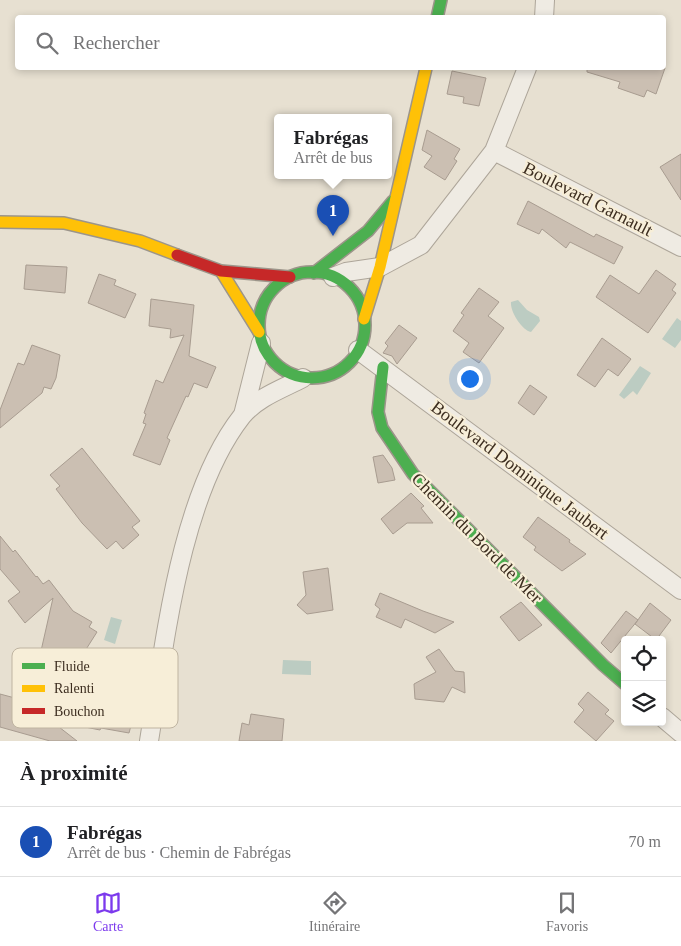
<!DOCTYPE html>
<html lang="fr">
<meta charset="utf-8">
<style>
:root{--surface:#fff;--page:#f2f2f2;--text:#202124;--muted:#757577;--line:#e0e0e0;--accent:#7c3aed}
body{margin:0;font-family:"Times New Roman",serif;background:var(--page);color:var(--text)}
.controls{position:absolute;right:15px;bottom:15px;display:grid;overflow:hidden;border-radius:5px;box-shadow:0 2px 8px #0003}
.controls button{width:45px;height:45px;display:grid;place-items:center;padding:0;border:0;border-bottom:1px solid var(--line);background:var(--surface);color:var(--text);font:25px sans-serif}
.you{position:absolute;left:469px;top:378px;width:18px;height:18px;margin:-12px;border:4px solid #fff;border-radius:50%;background:#1a73e8;box-shadow:0 0 0 8px #1a73e833}
.badge{display:grid;place-items:center;width:32px;height:32px;border-radius:50%;background:var(--accent);color:#fff;font-size:16px;font-weight:700}
.pin{position:absolute;translate:-50% -41px;filter:drop-shadow(0 1px 2px #0008)}
.pin::after{content:'';position:absolute;top:26px;width:18px;height:15px;background:inherit;clip-path:polygon(0 0,100% 0,50% 100%)}
.popup{position:absolute;left:274px;top:114px;width:118px;height:65px;box-sizing:border-box;display:grid;place-content:center;border-radius:5px;background:var(--surface);filter:drop-shadow(0 1px 4px #0005);font-size:16px;white-space:nowrap;color:var(--muted)}
.popup b{font-size:19px;color:var(--text)}
.popup::after{content:'';position:absolute;left:50%;top:100%;margin-left:-10px;border:10px solid transparent;border-top-color:var(--surface)}
.list{margin:0;padding:0;list-style:none}
h2{display:flex;justify-content:space-between;align-items:center;height:65px;margin:0;padding:0 20px;font-size:21px}
h2 small{font-size:16px;font-weight:400;color:var(--muted)}
.list li{display:grid;grid-template-columns:32px 1fr auto;gap:15px;align-items:center;box-sizing:border-box;height:70px;padding:0 20px;border-top:1px solid var(--line)}
.list b{display:block;font-size:19px;white-space:nowrap}
.list p{margin:0;font-size:16px;white-space:nowrap;color:var(--muted)}
.list em{font-size:16px;font-style:normal;color:var(--muted)}
.icon{flex:none;width:28px;height:28px;fill:none;stroke:currentColor;stroke-width:2;stroke-linecap:round;stroke-linejoin:round}
.map{position:relative;flex:none;width:681px;height:741px;overflow:hidden}
.search{position:absolute;background:var(--surface);box-shadow:0 2px 8px #0003;left:15px;right:15px;top:15px;height:55px;display:flex;align-items:center;gap:12px;box-sizing:border-box;padding:0 18px;border-radius:5px;color:var(--muted);font-size:19px}
.sheet{height:135px;background:var(--surface)}
nav{display:flex;justify-content:space-around;align-items:center;box-sizing:border-box;height:70px;border-top:1px solid var(--line);background:var(--surface);font-size:14px;color:var(--muted)}
nav a{display:grid;justify-items:center;gap:2px}
nav .on{color:var(--accent)}
.map>svg:first-child{display:block}
.water{fill:#bcccc2}
.building{fill:#cbbfb2;stroke:#a89c90}
.lines{fill:none;stroke-linecap:round;stroke-linejoin:round}
.street-casing{stroke:#ada599;stroke-width:20}
.fast-casing{stroke:#9c958a;stroke-width:14}
.slow-casing{stroke:#9c958a;stroke-width:14}
.jam-casing{stroke:#9c958a;stroke-width:14}
.street{stroke:#efebe3;stroke-width:18}
.fast{stroke:#4caf50;stroke-width:11}
.slow{stroke:#ffc107;stroke-width:11}
.jam{stroke:#c62828;stroke-width:11}
.labels{text-anchor:middle;stroke-width:4.5;stroke-linejoin:round;paint-order:stroke}
.street-label{font-size:18px;fill:#3d2e20;stroke:#f7eed8}
.key{fill:#f7eed8;stroke:#bfb4a1;stroke-width:1}
.key-label{font-size:14px;fill:#3d2e20}
</style>
<div class="map">
<svg width="681" height="741" viewBox="0 0 681 741">
<rect width="100%" height="100%" fill="#e7e0d1"/>
<!-- water -->
<path class="water" d="M518,300L527,310L539,317L540,321L531,332C522,330 510,312 511,302Z
M677,318L681,321V340L675,348L662,339Z
M640,366L651,373L637,395L633,391L624,399L619,395Z
M111,617L122,620L115,644L104,640Z
M283,660L311,661V675L282,674Z"/>
<!-- building -->
<path class="building" d="M587,68H665L656,94L647,90L644,97L618,88L620,82L587,72Z
M452,71L486,78L479,106L463,103L464,97L447,94Z
M427,130L460,149L454,159L457,161L445,180L424,167L432,156L422,150Z
M681,154V200L660,167Z
M528,201L594,237L596,234L623,247L614,264L570,242L566,248L542,229L539,234L517,224Z
M26,265L67,267L65,293L24,289Z
M656,270L676,284L672,290L676,293L648,333L596,297L610,275L639,294Z
M99,274L116,280L114,285L136,294L125,318L88,303Z
M479,288L499,302L488,316L504,328L479,363L463,352L469,343L453,331L464,315L461,313Z
M151,299L194,305L189,356L216,367L207,388L194,383L188,397L186,396L167,438L170,440L160,465L133,455L146,424L143,423L146,414L144,413L156,380L163,383L184,335L170,338L171,329L149,326Z
M399,325L417,338L397,364L392,356L383,353L388,346L385,343Z
M602,338L631,359L618,376L608,369L595,387L577,375Z
M32,345L60,355L56,378L51,389L44,387L42,393L0,428V410L18,363L24,365Z
M530,385L547,397L534,415L518,403Z
M82,448L140,521L132,527L139,535L123,549L116,541L107,549L82,523L56,489L60,486L50,475Z
M383,455L392,468L395,480L378,483L373,457Z
M411,493L424,506L421,508L433,523H407L393,534L381,519Z
M538,517L570,540L569,542L586,554L562,571L534,550L536,547L523,537Z
M0,536L13,552L15,550L36,577L37,576L43,584L49,580L73,611L92,622L89,627L97,632L78,662L89,665L81,699L135,711L129,733L101,728L100,730L50,720L77,741H50L0,727V694L26,701L44,715L53,677L36,673L53,598L25,623L8,601L20,592L0,569Z
M328,568L333,610L307,614L297,605L306,595L303,572Z
M380,593L423,611L454,622L435,633L405,619L401,628L376,617L380,609L375,605Z
M521,602L542,625L519,641L500,617Z
M650,603L671,620L656,640L635,624Z
M626,611L638,620L611,653L601,643Z
M439,649L455,671L464,672L465,693L452,687L444,702L415,699L414,684L436,672L426,657Z
M588,692L609,710L605,714L614,721L596,741L574,722L584,710L578,704Z
M251,714L284,719L282,741H239L242,723L249,725Z"/>
<g class="lines">
<!-- street casing -->
<g class="street-casing">
<path id="street" d="M544,18L545,0
M494,151L681,247
M333,277L346,272L380,267L421,245L494,151L527,68
M358,350L681,590
M243,415L261,343
M662,717L681,733
M149,741C165,642 180,495 242,416C258,397 282,389 303,378"/>
</g>
<!-- fast casing -->
<g class="fast-casing">
<path id="fast" d="M437,18L441,0
M259 325a53 53 0 1 1 106 0a53 53 0 1 1-106 0Z
M314,273L368,231L393,201
M383,367L378,412L382,428L413,474L603,665L625,684"/>
</g>
<!-- slow casing -->
<g class="slow-casing">
<path id="slow" d="M0,222L64,223L140,241L177,255
M221,271L259,332
M364,319L380,267L426,68"/>
</g>
<!-- jam casing -->
<g class="jam-casing">
<path id="jam" d="M177,255L221,271L290,277"/>
</g>
<!-- street -->
<use href="#street" class="street"/>
<!-- fast -->
<use href="#fast" class="fast"/>
<!-- slow -->
<use href="#slow" class="slow"/>
<!-- jam -->
<use href="#jam" class="jam"/>
</g>
<g class="labels">
<!-- street labels -->
<g class="street-label">
<text transform="translate(588 199) rotate(27)" y="6">Boulevard Garnault</text>
<text transform="translate(520 470) rotate(37)" y="6">Boulevard Dominique Jaubert</text>
<text transform="translate(477 538) rotate(45)" y="6">Chemin du Bord de Mer</text>
</g>
</g>
<!-- legend -->
<rect x="12" y="648" width="166" height="80" rx="8" class="key"/>
<rect x="22" y="663" width="23" height="6" fill="#4caf50"/>
<rect x="22" y="685" width="23" height="7" fill="#ffc107"/>
<rect x="22" y="708" width="23" height="6" fill="#c62828"/>
<g class="key-label">
<text x="54" y="671">Fluide</text>
<text x="54" y="693">Ralenti</text>
<text x="54" y="716">Bouchon</text>
</g>
</svg>
<div class="controls">
<button><svg class="icon" aria-label="locate" viewBox="0 0 24 24"><circle cx="12" cy="12" r="6"/><path d="M12 2v4M12 18v4M2 12h4M18 12h4"/></svg></button>
<button><svg class="icon" aria-label="layers" viewBox="0 0 24 24"><path d="M12 4l9 5-9 5-9-5zM3 14l9 5 9-5"/></svg></button>
</div>
<div class="you"></div>
<div class="pin badge" style="left:333px;top:236px;background:#1a4fb4">1</div>
<div class="popup"><b>Fabrégas</b>Arrêt de bus</div>
<div class="search"><svg class="icon" aria-label="search" viewBox="0 0 24 24"><circle cx="10" cy="10" r="6"/><path d="M15 15l6 6"/></svg>Rechercher</div>
</div>
<section class="sheet">
<h2>À proximité<small></small></h2>
<ul class="list">
<li><span class="badge" style="background:#1a4fb4">1</span><div><b>Fabrégas</b><p>Arrêt de bus · Chemin de Fabrégas</p></div><em>70 m</em></li>
</ul>
</section>
<nav>
<a class="on"><svg class="icon" aria-label="map" viewBox="0 0 24 24"><path d="M3 6l6-2 6 2 6-2v14l-6 2-6-2-6 2zM9 4v14M15 6v14"/></svg>Carte</a>
<a><svg class="icon" aria-label="directions" viewBox="0 0 24 24"><path d="M12 3l9 9-9 9-9-9zM9 14v-3h6M13 9l2 2-2 2"/></svg>Itinéraire</a>
<a><svg class="icon" aria-label="saved" viewBox="0 0 24 24"><path d="M7 4h10v16l-5-4-5 4z"/></svg>Favoris</a>
</nav>
